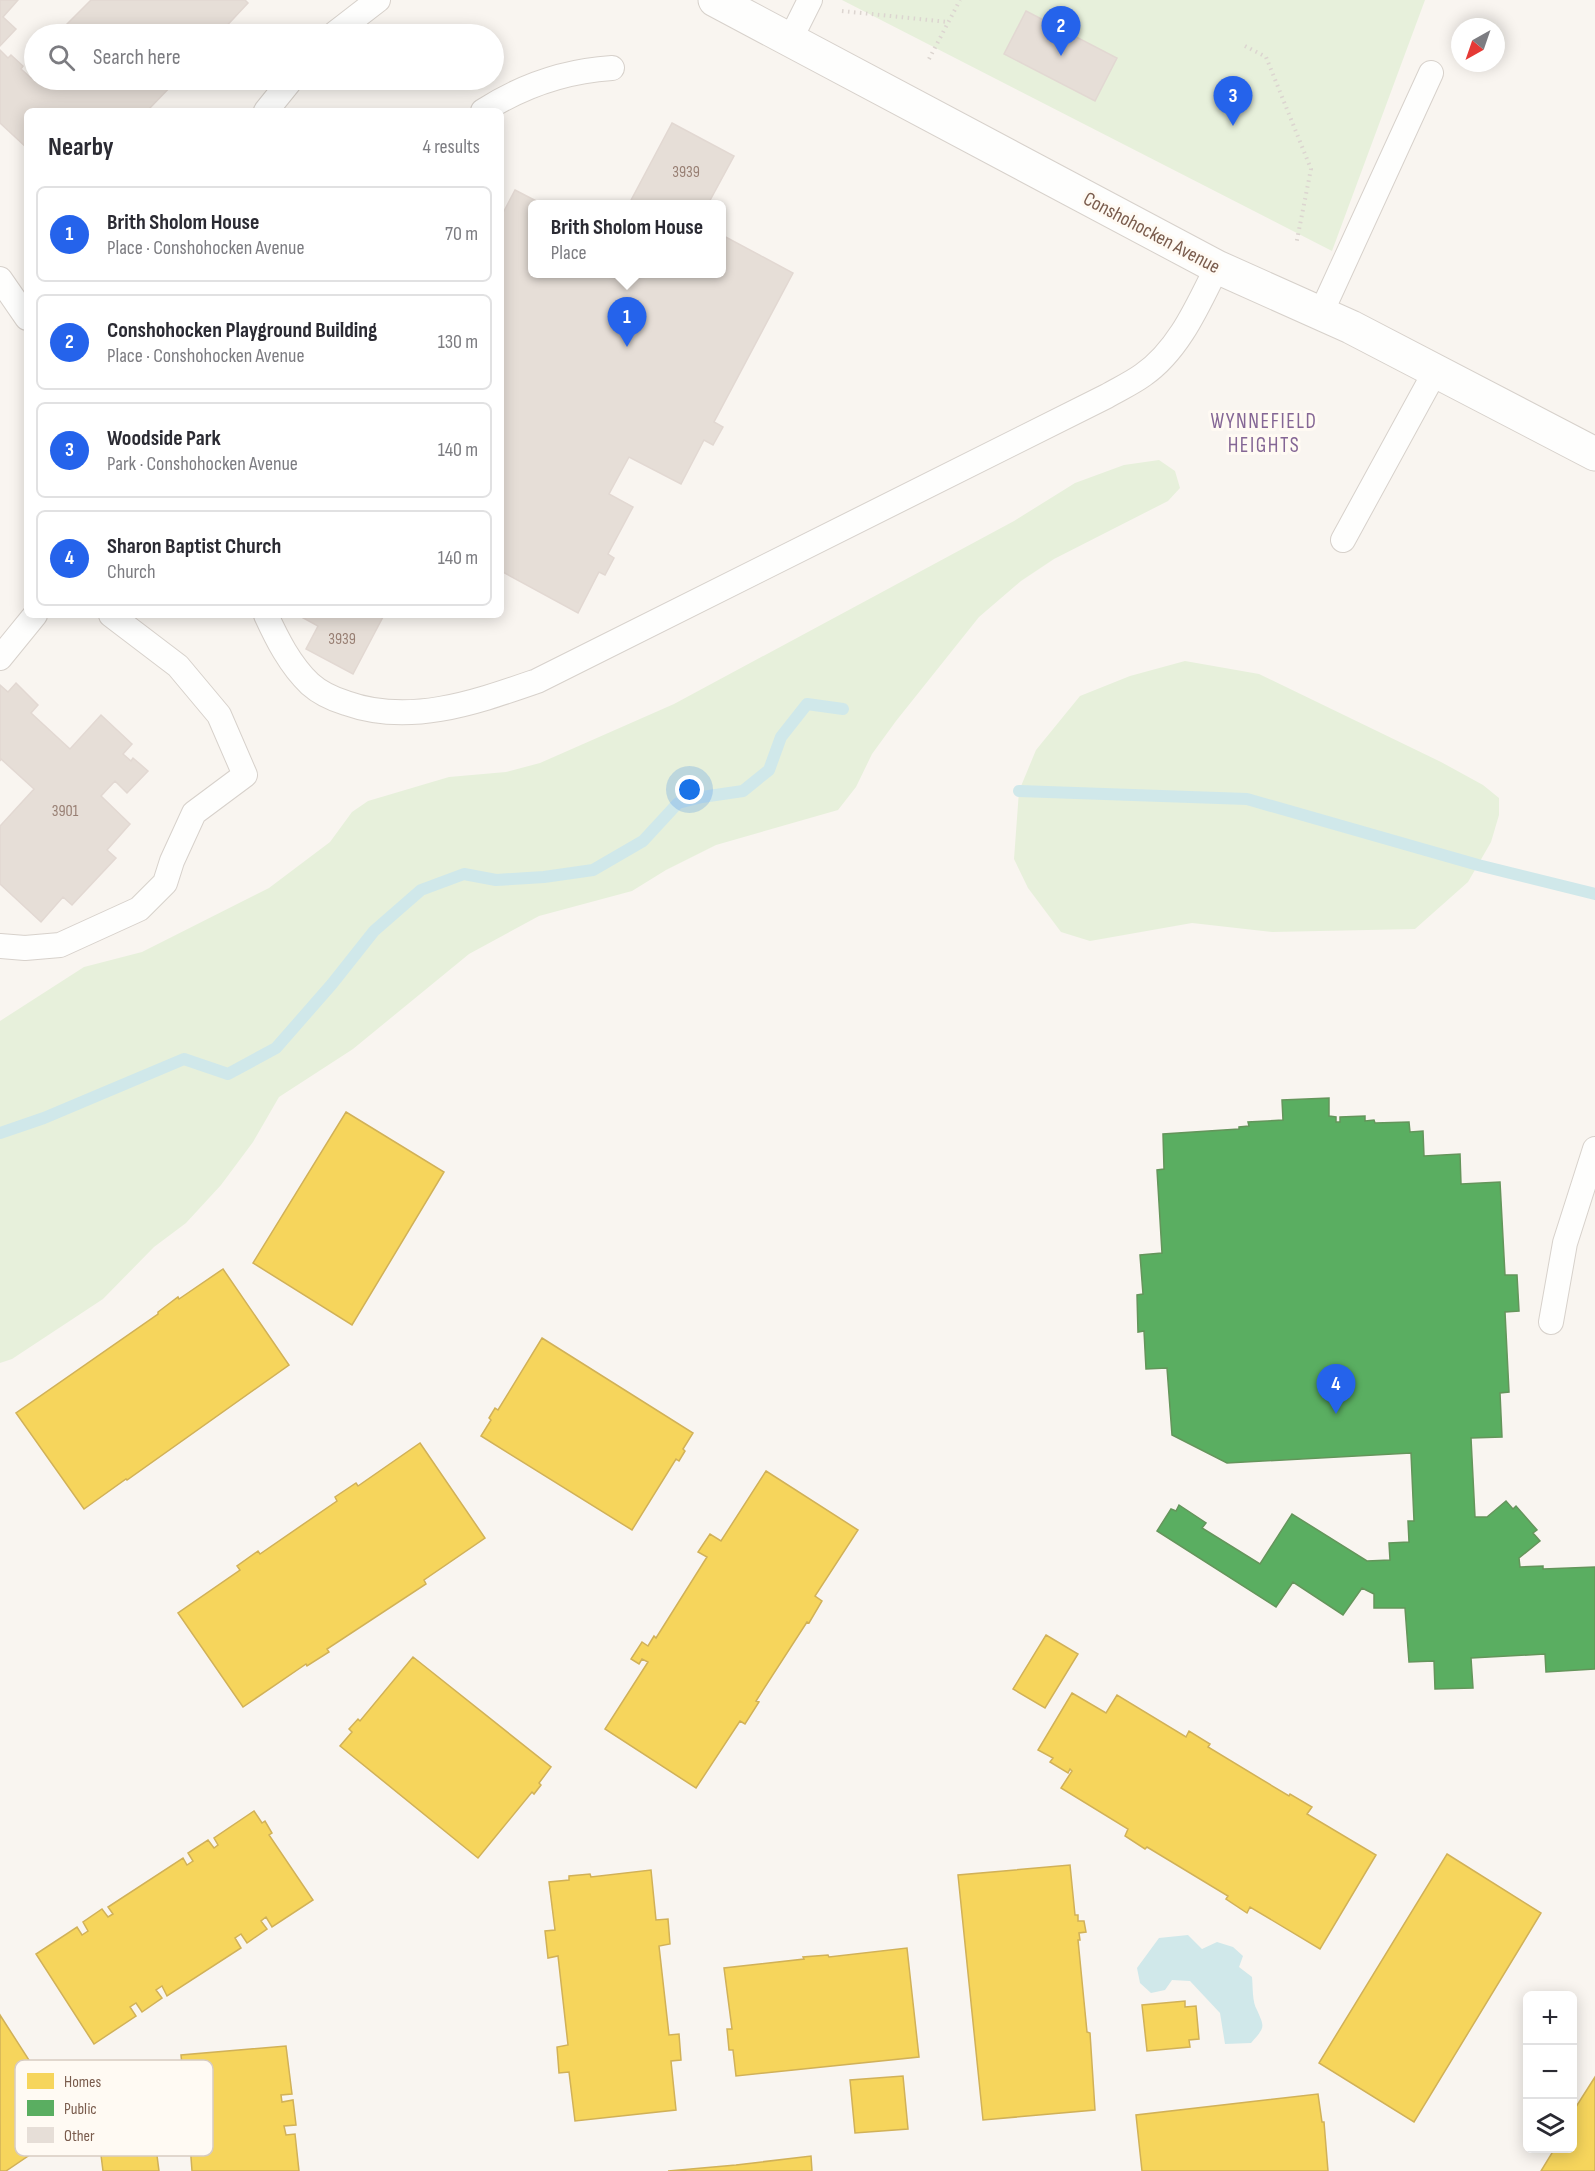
<!DOCTYPE html>
<meta charset="utf-8">
<style>
:root{--surface:#fff;--page:#f2f2f3;--text:#2b2b33;--muted:#7c7c81;--line:#e1e1e2;--accent:#2563eb}
body{margin:0;font-family:"Sofia Sans Condensed",sans-serif;background:var(--page);color:var(--text)}
.controls{position:absolute;right:18px;bottom:18px;display:grid;overflow:hidden;border-radius:9px;box-shadow:0 3px 15px #0003}
.controls button{width:54px;height:54px;display:grid;place-items:center;padding:0;border:0;border-bottom:2px solid var(--line);background:var(--surface);color:var(--text);font:30px sans-serif}
.compass{position:absolute;left:1451px;top:18px;width:54px;height:54px;border-radius:50%;background:var(--surface);box-shadow:0 3px 15px #0003;rotate:220deg}
.you{position:absolute;left:690px;top:790px;width:21px;height:21px;margin:-15px;border:4px solid #fff;border-radius:50%;background:#1a73e8;box-shadow:0 0 0 9px #1a73e833}
.badge{display:grid;place-items:center;width:39px;height:39px;border-radius:50%;background:var(--accent);color:#fff;font-size:20px;font-weight:700}
.pin{position:absolute;translate:-50% -50px;filter:drop-shadow(0 2px 3px #0008)}
.pin::after{content:'';position:absolute;top:32px;width:21px;height:18px;background:inherit;clip-path:polygon(0 0,100% 0,50% 100%)}
.popup{position:absolute;left:528px;top:200px;width:198px;height:78px;box-sizing:border-box;display:grid;place-content:center;border-radius:9px;background:var(--surface);filter:drop-shadow(0 2px 4px #0005);font-size:20px;white-space:nowrap;color:var(--muted)}
.popup b{font-size:22px;color:var(--text)}
.popup::after{content:'';position:absolute;left:50%;top:100%;margin-left:-12px;border:12px solid transparent;border-top-color:var(--surface)}
.list{margin:0;padding:0;list-style:none}
h2{display:flex;justify-content:space-between;align-items:center;height:78px;margin:0;padding:0 24px;font-size:26px}
h2 small{font-size:20px;font-weight:400;color:var(--muted)}
.list li{display:grid;grid-template-columns:39px 1fr auto;gap:18px;align-items:center;box-sizing:border-box;height:96px;margin:0 12px 12px;padding:0 12px;border:2px solid var(--line);border-radius:9px}
.list b{display:block;font-size:22px;white-space:nowrap}
.list p{margin:0;font-size:20px;white-space:nowrap;color:var(--muted)}
.list em{font-size:20px;font-style:normal;color:var(--muted)}
.icon{flex:none;width:33px;height:33px;fill:none;stroke:currentColor;stroke-width:2;stroke-linecap:round;stroke-linejoin:round}
.map{position:relative;flex:none;width:1595px;height:2171px;overflow:hidden}
.search{position:absolute;background:var(--surface);box-shadow:0 3px 15px #0003;left:24px;top:24px;width:480px;height:66px;display:flex;align-items:center;gap:15px;box-sizing:border-box;padding:0 21px;border-radius:33px;color:var(--muted);font-size:22px}
.panel{position:absolute;background:var(--surface);box-shadow:0 3px 15px #0003;left:24px;top:108px;width:480px;height:510px;border-radius:9px}
.map>svg:first-child{display:block}
.green{fill:#e7f0db}
.water{fill:#d0e8ea}
.homes{fill:#f6d55c;stroke:#d1b158;stroke-width:1.5}
.public{fill:#5aae61;stroke:#64955b;stroke-width:1.5}
.lines{fill:none;stroke-linecap:round;stroke-linejoin:round}
.stream{stroke:#d0e8ea;stroke-width:12}
.building{fill:#e6ded7;stroke:#e2d8d2;stroke-width:1.5}
.lane-casing{stroke:#d7d1cb;stroke-width:26}
.street-casing{stroke:#d7d1cb;stroke-width:35}
.path{stroke:#dcd5d0;stroke-width:4;stroke-dasharray:1.5 4.5;stroke-linecap:butt}
.lane{stroke:#fefefd;stroke-width:24}
.street{stroke:#fefefd;stroke-width:33}
.labels{text-anchor:middle;stroke-width:6;stroke-linejoin:round;paint-order:stroke}
.number-label{font-size:16px;fill:#977e72}
.street-label{font-size:20px;fill:#7a5c4d;stroke:#fffaf3}
.neighbourhood-label{font-size:21px;letter-spacing:1.5px;fill:#846695;stroke:#fffaf3}
.key{fill:#fffaf3;stroke:#d7cbc1;stroke-width:1.5}
.key-label{font-size:16px;fill:#7a5c4d}
</style>
<div class="map">
<svg width="1595" height="2171" viewBox="0 0 1595 2171">
<rect width="100%" height="100%" fill="#f9f5f0"/>
<!-- green -->
<path class="green" d="M842,0H1425L1332,251Z
M1159,460L1175,471L1180,488L1168,501L1054,559L1021,581L979,617L896,721L872,754L856,787L838,810L716,845L666,870L632,891L539,916L469,954L353,1049L279,1097L253,1142L221,1185L186,1223L154,1247L103,1299L12,1359L0,1363V1021L84,967L142,952L269,888L330,842L352,812L368,801L449,777L506,772L540,763L674,704L1014,521L1075,483L1124,465Z
M1185,661L1259,674L1441,762L1483,785L1499,798V815L1491,842L1468,882L1415,929L1272,932L1192,923L1090,941L1061,932L1028,888L1014,859L1019,791L1036,750L1080,696L1130,676Z"/>
<!-- water -->
<path class="water" d="M1188,1935L1202,1949L1217,1942L1233,1947L1243,1956L1239,1967L1252,1977C1253,1987 1252,2002 1257,2010C1265,2028 1265,2027 1251,2043L1225,2044L1220,2013L1190,1981L1172,1980L1165,1990L1151,1993L1140,1983L1137,1968L1159,1938Z"/>
<!-- homes -->
<path class="homes" d="M346,1112L444,1172L352,1325L253,1263Z
M223,1269L289,1365L127,1480L126,1479L84,1509L16,1413L158,1314V1312L178,1297L179,1299Z
M542,1338L693,1433L683,1449L685,1451L679,1461L676,1459L632,1530L481,1436L491,1420L489,1418L495,1408L498,1410Z
M420,1443L485,1538L424,1580L426,1584L327,1649L329,1652L307,1666L306,1664L243,1707L178,1613L240,1570L237,1566L258,1551L260,1554L337,1501L335,1497L356,1483L358,1486Z
M766,1471L858,1530L815,1596L822,1601L809,1623L807,1622L756,1701L759,1702L745,1724L740,1721L696,1788L605,1729L648,1662L642,1659L639,1664L631,1659L642,1642L648,1646L654,1636L656,1638L707,1557L698,1552L710,1534L721,1541Z
M1046,1635L1078,1654L1045,1708L1013,1689Z
M413,1657L551,1767L539,1783L541,1785L534,1794L532,1792L478,1858L340,1746L352,1732L349,1729L358,1719L360,1721Z
M1072,1693L1106,1713L1117,1695L1186,1737L1189,1731L1210,1744L1208,1747L1289,1796L1290,1794L1312,1807L1307,1814L1376,1855L1320,1949L1250,1907L1247,1913L1226,1899L1228,1896L1147,1847L1145,1849L1125,1836L1128,1829L1061,1788L1072,1771L1070,1769L1068,1773L1050,1762L1053,1758L1038,1750Z
M254,1811L262,1823L265,1821L272,1833L269,1835L313,1900L272,1927L266,1917L261,1921L267,1929L247,1943L241,1934L235,1938L241,1948L167,1996L162,1986L156,1990L162,1998L142,2012L136,2003L130,2007L136,2016L94,2044L36,1954L77,1927L82,1935L88,1931L83,1922L102,1909L108,1917L113,1914L108,1907L183,1858L187,1865L193,1861L188,1853L208,1840L214,1848L218,1845L214,1838Z
M1447,1854L1541,1913L1414,2122L1319,2063Z
M1070,1865L1075,1915H1078V1921H1084L1086,1932L1079,1933L1080,1940H1078L1087,2032L1090,2033L1095,2110L983,2120L958,1875Z
M651,1870L656,1920L668,1919L670,1944L659,1946L669,2035L679,2034L681,2060L671,2061L676,2110L575,2121L569,2072L559,2073L557,2047L568,2045L558,1956L548,1958L545,1931L555,1930L549,1882L569,1880V1876L590,1874L591,1877Z
M907,1948L919,2057L736,2076L733,2050H729L727,2029H732L724,1968L804,1959L803,1957L828,1955L829,1957Z
M1185,2001V2007L1196,2006L1199,2039L1189,2040L1190,2047L1147,2051L1142,2005Z
M0,2015L72,2127L62,2134L64,2136L51,2144L49,2142L6,2171H0Z
M286,2046L292,2094L281,2095L282,2102L293,2100L296,2125L284,2126L286,2135L295,2134L299,2171H192L190,2144L200,2143L199,2134L188,2135L185,2111L197,2110L196,2104H186L181,2055Z
M903,2076L908,2129L855,2133L850,2080Z
M1595,2077V2171H1541L1555,2148H1572V2108L1574,2110Z
M1318,2094L1322,2122H1324L1328,2171H1142L1136,2115Z
M155,2140L159,2171H103L100,2147Z
M811,2156L812,2171H668L736,2165Z"/>
<!-- public -->
<path class="public" d="M1329,1098V1116L1336,1117V1122H1340V1117L1365,1116V1121L1374,1120L1375,1123L1409,1122L1410,1132L1423,1131L1424,1156L1460,1154L1461,1184L1500,1182L1505,1275H1517L1519,1311L1505,1312L1509,1392L1500,1393L1502,1437L1471,1438L1475,1517H1487L1506,1501L1513,1509L1516,1506L1537,1530L1533,1533L1540,1541L1519,1558L1520,1567L1543,1566V1569L1595,1567V1669L1546,1672L1545,1654L1471,1658L1473,1688L1435,1689L1434,1661L1409,1662L1405,1608H1374V1594L1362,1588L1343,1615L1293,1582L1276,1607L1157,1531L1171,1509L1176,1511L1179,1505L1206,1523L1202,1528L1260,1564L1292,1514L1367,1561L1390,1560L1389,1543L1409,1542L1408,1521H1414L1411,1453L1227,1463L1172,1435L1167,1368L1146,1369L1144,1331L1138,1332L1137,1295L1143,1294L1140,1255L1162,1253L1157,1170L1164,1169L1163,1134L1239,1129V1127L1249,1126L1248,1122L1283,1120L1282,1100Z"/>
<g class="lines">
<!-- stream -->
<path class="stream" d="M1019,791L1247,799L1478,865L1595,894
M0,1133L44,1118L184,1059L228,1074L276,1048L332,984L374,931L421,890L464,874L496,880L544,877L593,870L643,841L678,803L702,797L743,791L769,770L781,737L807,704L843,709"/>
</g>
<!-- building -->
<path class="building" d="M0,0H18L3,17L16,29L0,46Z
M91,0H245L248,3L219,34H211L207,30L202,34H57Z
M1026,11L1117,58L1095,101L1004,54Z
M0,50L8,58L11,55L23,66L21,69L31,78L34,74V80H177L147,111H27V148L0,123Z
M672,123L734,156L708,204H629Z
M515,190L542,204H532V274H722V235L793,273L714,422L723,427L713,445L704,440L681,484L629,457L609,494L633,507L608,554L614,558L605,575L599,572L578,613L501,571V209L504,211Z
M298,615H384L353,674L306,649L318,626Z
M16,683L38,705L31,713L70,749L101,715L132,744L123,754L131,761L133,758L148,771L127,793L115,781L101,796L130,824L107,850L116,858L72,905L63,897L41,922L0,884V826L34,789L1,759L0,761V685L8,692Z"/>
<g class="lines">
<!-- lane casing -->
<g class="lane-casing">
<path id="lane" d="M334,34L378,0
M790,40L810,0
M266,111L291,80
M483,111C522,86 565,71 612,68
M0,279L27,318
M1321,313L1431,73
M1343,540L1436,370
M266,615C277,639 290,665 310,684C320,693 333,699 346,703C410,726 476,702 537,681L1107,396C1119,389 1132,383 1143,375C1179,350 1198,305 1217,267
M0,658L35,615
M0,946L25,948L60,945L139,909L165,883L172,861L194,813L245,775L219,715L178,666L111,615
M1551,1322L1565,1243L1595,1149"/>
</g>
<!-- street casing -->
<g class="street-casing">
<path id="street" d="M715,0L1217,267L1351,327L1595,454"/>
</g>
<!-- path -->
<path class="path" d="M842,11L948,22
M1245,46L1266,57L1311,169L1296,245
M929,59L960,0"/>
<!-- lane -->
<use href="#lane" class="lane"/>
<!-- street -->
<use href="#street" class="street"/>
</g>
<g class="labels">
<!-- number labels -->
<g class="number-label">
<text x="686" y="177">3939</text>
<text x="342" y="644">3939</text>
<text x="65" y="816">3901</text>
</g>
<!-- street labels -->
<g class="street-label">
<text transform="translate(1152 232) rotate(28)" y="7">Conshohocken Avenue</text>
</g>
<!-- neighbourhood labels -->
<g class="neighbourhood-label">
<text x="1264" y="428">WYNNEFIELD<tspan x="1264" dy="24">HEIGHTS</tspan></text>
</g>
</g>
<!-- legend -->
<rect x="15" y="2060" width="198" height="96" rx="9" class="key"/>
<rect x="27" y="2073" width="27" height="16" fill="#f6d55c"/>
<rect x="27" y="2100" width="27" height="16" fill="#5aae61"/>
<rect x="27" y="2127" width="27" height="16" fill="#e6ded7"/>
<g class="key-label">
<text x="64" y="2087">Homes</text>
<text x="64" y="2114">Public</text>
<text x="64" y="2141">Other</text>
</g>
</svg>
<div class="controls">
<button>+</button>
<button>−</button>
<button><svg class="icon" aria-label="layers" viewBox="0 0 24 24"><path d="M12 4l9 5-9 5-9-5zM3 14l9 5 9-5"/></svg></button>
</div>
<svg class="compass" viewBox="-18 -18 36 36"><path d="M0-13l5 13h-10z" fill="#e53935"/><path d="M0 13l5-13h-10z" fill="#7c7c81"/></svg>
<div class="you"></div>
<div class="pin badge" style="left:627px;top:347px">1</div>
<div class="popup"><b>Brith Sholom House</b>Place</div>
<div class="pin badge" style="left:1061px;top:56px">2</div>
<div class="pin badge" style="left:1233px;top:126px">3</div>
<div class="pin badge" style="left:1336px;top:1414px">4</div>
<div class="search"><svg class="icon" aria-label="search" viewBox="0 0 24 24"><circle cx="10" cy="10" r="6"/><path d="M15 15l6 6"/></svg>Search here</div>
<section class="panel">
<h2>Nearby<small>4 results</small></h2>
<ul class="list">
<li><span class="badge">1</span><div><b>Brith Sholom House</b><p>Place · Conshohocken Avenue</p></div><em>70 m</em></li>
<li><span class="badge">2</span><div><b>Conshohocken Playground Building</b><p>Place · Conshohocken Avenue</p></div><em>130 m</em></li>
<li><span class="badge">3</span><div><b>Woodside Park</b><p>Park · Conshohocken Avenue</p></div><em>140 m</em></li>
<li><span class="badge">4</span><div><b>Sharon Baptist Church</b><p>Church</p></div><em>140 m</em></li>
</ul>
</section>
</div>
